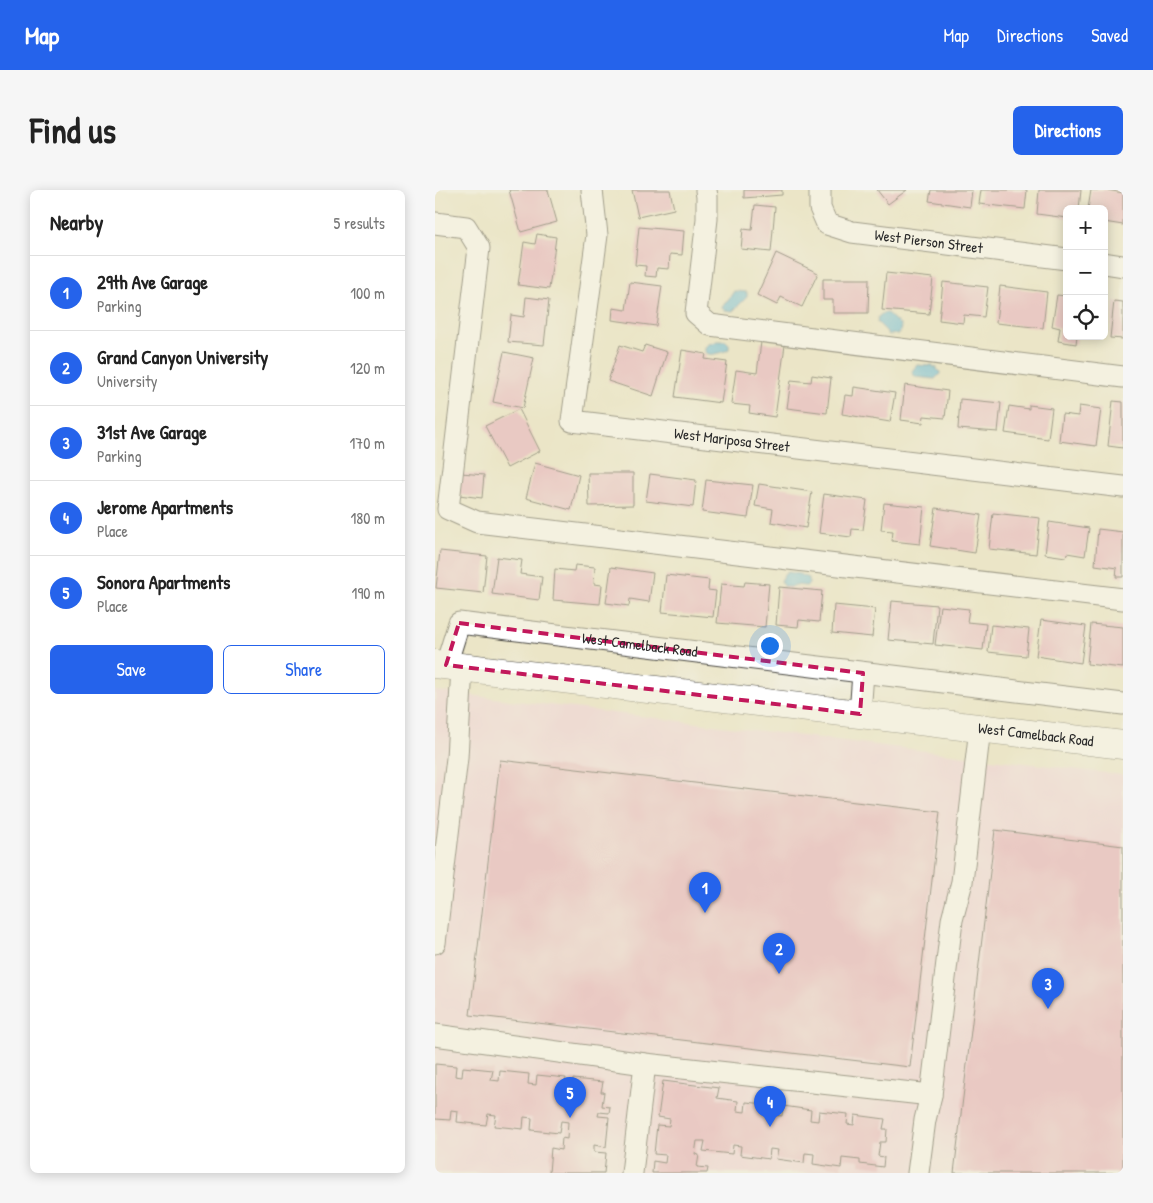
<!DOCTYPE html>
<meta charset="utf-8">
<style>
:root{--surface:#fff;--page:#f6f6f6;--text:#222;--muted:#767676;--line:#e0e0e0;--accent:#2563eb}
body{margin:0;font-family:"Patrick Hand",sans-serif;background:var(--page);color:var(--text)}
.controls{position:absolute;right:15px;top:15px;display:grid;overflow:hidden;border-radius:8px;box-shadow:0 2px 12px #0003}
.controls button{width:45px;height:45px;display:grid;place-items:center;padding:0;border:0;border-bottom:1px solid var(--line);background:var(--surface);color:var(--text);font:25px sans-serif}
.you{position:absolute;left:334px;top:455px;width:18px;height:18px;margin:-12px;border:4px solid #fff;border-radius:50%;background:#1a73e8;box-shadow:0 0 0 8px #1a73e833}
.badge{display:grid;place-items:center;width:32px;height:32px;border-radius:50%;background:var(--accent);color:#fff;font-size:16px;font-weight:700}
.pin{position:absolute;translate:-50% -41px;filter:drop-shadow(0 1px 2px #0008)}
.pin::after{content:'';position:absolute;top:26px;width:18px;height:15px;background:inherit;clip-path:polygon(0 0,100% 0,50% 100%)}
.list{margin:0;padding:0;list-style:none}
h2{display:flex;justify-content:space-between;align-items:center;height:65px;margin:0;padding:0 20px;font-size:21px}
h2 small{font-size:16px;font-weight:400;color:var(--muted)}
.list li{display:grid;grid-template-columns:32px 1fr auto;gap:15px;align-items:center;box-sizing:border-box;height:75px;padding:0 20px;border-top:1px solid var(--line)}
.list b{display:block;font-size:19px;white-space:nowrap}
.list p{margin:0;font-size:16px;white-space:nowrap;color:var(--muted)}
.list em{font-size:16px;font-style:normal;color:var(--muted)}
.actions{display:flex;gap:10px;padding:15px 20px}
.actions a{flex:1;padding:11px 0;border:1px solid var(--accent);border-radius:8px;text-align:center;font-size:18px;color:var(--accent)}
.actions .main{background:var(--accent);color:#fff}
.icon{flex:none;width:28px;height:28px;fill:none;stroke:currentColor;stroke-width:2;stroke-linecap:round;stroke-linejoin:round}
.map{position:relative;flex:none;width:688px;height:983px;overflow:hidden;border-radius:8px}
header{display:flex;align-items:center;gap:30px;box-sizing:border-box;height:70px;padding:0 25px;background:var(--accent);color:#fff}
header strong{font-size:24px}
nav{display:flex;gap:28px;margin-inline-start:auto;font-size:18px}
.intro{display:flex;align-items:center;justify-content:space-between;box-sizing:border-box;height:120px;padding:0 30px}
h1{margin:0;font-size:35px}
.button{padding:12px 22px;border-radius:8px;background:var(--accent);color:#fff;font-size:18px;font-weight:700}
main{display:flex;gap:30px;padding:0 30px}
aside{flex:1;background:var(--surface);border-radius:8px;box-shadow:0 2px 12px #0003}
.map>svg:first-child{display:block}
.built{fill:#f2cfe1}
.water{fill:#5fb8dd;stroke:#457284}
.building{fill:#e7a6be}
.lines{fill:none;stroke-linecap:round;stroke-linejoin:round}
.minor-casing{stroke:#484742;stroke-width:23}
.major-casing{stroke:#484742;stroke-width:29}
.minor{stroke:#fff;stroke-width:21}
.major{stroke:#fff;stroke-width:28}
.marked{fill:none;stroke:#c2185b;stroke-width:4;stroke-dasharray:10 6;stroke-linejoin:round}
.labels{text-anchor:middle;stroke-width:4.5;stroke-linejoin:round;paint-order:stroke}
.street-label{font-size:15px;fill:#2b2b2b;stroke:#f6f6f2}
</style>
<header>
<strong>Map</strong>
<nav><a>Map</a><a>Directions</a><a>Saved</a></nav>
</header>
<div class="intro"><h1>Find us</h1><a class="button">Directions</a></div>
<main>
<aside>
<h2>Nearby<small>5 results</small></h2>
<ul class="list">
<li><span class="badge">1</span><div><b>29th Ave Garage</b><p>Parking</p></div><em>100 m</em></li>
<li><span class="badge">2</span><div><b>Grand Canyon University</b><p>University</p></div><em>120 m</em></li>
<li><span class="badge">3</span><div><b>31st Ave Garage</b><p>Parking</p></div><em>170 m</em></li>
<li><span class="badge">4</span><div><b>Jerome Apartments</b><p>Place</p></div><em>180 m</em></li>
<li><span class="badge">5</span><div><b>Sonora Apartments</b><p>Place</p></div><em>190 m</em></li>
</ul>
<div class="actions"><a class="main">Save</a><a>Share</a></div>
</aside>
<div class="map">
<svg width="688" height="983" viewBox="0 0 688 983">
<rect width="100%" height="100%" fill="#f6f6f2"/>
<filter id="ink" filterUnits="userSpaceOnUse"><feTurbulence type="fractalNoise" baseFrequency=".02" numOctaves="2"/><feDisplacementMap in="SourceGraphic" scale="10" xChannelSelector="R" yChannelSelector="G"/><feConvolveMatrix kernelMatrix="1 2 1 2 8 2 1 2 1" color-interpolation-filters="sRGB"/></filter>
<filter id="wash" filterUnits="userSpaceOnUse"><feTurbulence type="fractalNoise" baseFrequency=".0096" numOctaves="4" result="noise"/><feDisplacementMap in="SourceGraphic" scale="20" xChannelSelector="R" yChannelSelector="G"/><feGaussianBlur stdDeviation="1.12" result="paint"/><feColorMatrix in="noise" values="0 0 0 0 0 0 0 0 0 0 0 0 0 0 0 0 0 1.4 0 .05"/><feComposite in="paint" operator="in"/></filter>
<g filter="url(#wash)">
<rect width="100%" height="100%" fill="#ebe5c7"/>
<!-- built -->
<path class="built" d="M0,501L688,585V983H0Z"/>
<!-- water -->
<path class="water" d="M299,101L312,102V107L298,121L289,120L287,118L290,112L293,110Z
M448,123H452L466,136L465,142L463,144L454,145L452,144V142L442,132L443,127Z
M281,151H291L294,154V159C290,162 289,161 284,163C278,164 276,166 270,162V157L274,154L281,152Z
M482,175L494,176L495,175H498V177H502V180L505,182V184L500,189L480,187L477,181Z
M353,382L364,384L374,388V394L371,396L360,395L356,397H350L346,391L349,385Z"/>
<g id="blocks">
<!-- building -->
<path class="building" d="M74,0H113L122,32L86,42Z
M197,0H235L239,19L203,27Z
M309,0H347V5L309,8Z
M442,0H472L453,14Z
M496,0H537L535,17L494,11Z
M546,0H592L590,19L544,14Z
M604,0H646L644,19H632V28L602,24Z
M656,0H672L688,3V35L669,32V19H653Z
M320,15L340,17L336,62L306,59L308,39L317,40Z
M204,37L249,41L247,65L235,64L234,79L222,78L221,87L210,86L211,76L200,75Z
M102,44L121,47L114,99L83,95L89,52L100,54Z
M341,63L383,83L367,117L346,107L342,115L322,105Z
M451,83L498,88L494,124L447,120Z
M388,89H434L433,123H398V110H388Z
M195,92L227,96L221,136L177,130L178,118L191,120Z
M508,92L553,97L549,127L529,125L528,133L504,130Z
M565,96L612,102L608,138L561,133Z
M622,105L632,106V146H642L641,154L623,151L625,138L617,136Z
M91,107L114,110L109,155L73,152L76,125L89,127Z
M679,111L688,112V149L675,148Z
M326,152L350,155L340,227L314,223L315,216L296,214L301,180L322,183Z
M185,155L207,162L210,155L232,162L218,206L173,191Z
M247,160L271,164L270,169L292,172L286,213L240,207Z
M69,162L99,168L88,218L58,212Z
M377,185L396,188L392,223L352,218L356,190L376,192Z
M470,195L513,201L510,228L489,226L488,233L466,230Z
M419,197L460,203L455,232L407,224L410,205L418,206Z
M525,209L566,213L563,242L523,239Z
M678,211L688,212V258L673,256Z
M594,215L617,218L613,249L570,243L574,216L594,219Z
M644,216L666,219L661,256L624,251L627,224L643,226Z
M84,219L105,261L72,278L50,236Z
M100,273L144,285L136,320L91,308Z
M26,283L49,285L47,308L24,305Z
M153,283H198V315L154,316Z
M215,284L261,290L258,317L211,311Z
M271,290L318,295L313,328L267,322Z
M324,294L377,302L371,338L336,332L338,319L320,316Z
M389,304L432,310L428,340L417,339L416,347L384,343Z
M449,313L489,317L485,354L457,351L458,341L446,340Z
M501,318L546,325L540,363L495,356Z
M558,323L605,328L601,364L554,359Z
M614,332L654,338L650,366L632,363L631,367L610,364Z
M663,339L688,342V387H681L682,378L660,375Z
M5,361L52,366L48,403L1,398Z
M62,367L87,370L85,384L107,387L104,410L57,404Z
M140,375L160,377L159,394L167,395L165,414L118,410L120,379L139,381Z
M176,377L218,383L214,412L195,409L194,416L171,413Z
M231,385L274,390L273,400L281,401L278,427L227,422Z
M310,392L334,394L330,437L282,433L286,394L309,396Z
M344,397L387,401L384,432L364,430L363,437L341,435Z
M457,411L502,415L498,454L453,450Z
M399,415L440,419L437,447L397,443Z
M505,416L534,419L532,432L551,434L548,460L500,455Z
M606,430L651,436L646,473L601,466Z
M656,434L688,437V478L652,474Z
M556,435L594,439L591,466L553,462Z
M65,570L505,622L475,877L35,825Z
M560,640L688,656V983H519Z
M0,874L21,876L20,886L27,887L28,877L58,880L56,890L64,891L65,881L94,884L93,894L101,895L102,885L131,888L129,898L137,899L138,889L168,892L166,902H169L167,916L175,917L174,923L164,922L163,926L174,927L171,957L159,955V962L171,963L169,983H114L116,958L126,960L127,948L132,949L133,932L126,931L124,943L96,940L97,928L89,927L88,939L59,936L61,925L53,924L51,935L22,932L23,921L16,920L15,930L0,929Z
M228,891L284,898L282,908L303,911L302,921L310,922L311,912L340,915L339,925L347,926L348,916L376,920L375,930L383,931L384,921L413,924L412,934L419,935L420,925L450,929L448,939H452L451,952H445L443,966L449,967L448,977L425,974V970L407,968L406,978L378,974L379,964L370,963L369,973L341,969L343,960L335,959L334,969L305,965L306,956L298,955L297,964L268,961L270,951H262L260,964L264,965L262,977L273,978L272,983H217L218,971L230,973L231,965L219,964L222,935L234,936L235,929L223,927Z"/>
</g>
</g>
<g filter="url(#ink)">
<use href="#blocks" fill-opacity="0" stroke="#484742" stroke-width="1"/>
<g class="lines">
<!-- minor casing -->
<g class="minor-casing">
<g id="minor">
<path id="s1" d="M157,0L162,45L137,231L688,297"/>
<path d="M271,0L272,7V29L261,123L275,135L688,187"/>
<path id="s2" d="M385,0V18L392,34L417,42L632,69"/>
<path d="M0,33L31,37L44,58L13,319L42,332L688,409"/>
<path d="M669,73L688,76"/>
<path id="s3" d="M11,475L24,433L688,514"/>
<path d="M425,524L428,483"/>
<path d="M0,753L22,568L27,477"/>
<path d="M0,845L210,874L496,905L517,730L527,692L545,538"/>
<path d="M197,983L210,874"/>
<path d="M483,983L490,930L496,905"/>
</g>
</g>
<!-- major casing -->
<g class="major-casing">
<g id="major">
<path id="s4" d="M0,474L688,555"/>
</g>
</g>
<!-- minor -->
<use href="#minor" class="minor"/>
<!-- major -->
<use href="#major" class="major"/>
</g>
</g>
<!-- marked area -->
<path d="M0 0H688V983H0ZM24,433L428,483L425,524L11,475Z" fill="#ebe5c7" fill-opacity=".55" fill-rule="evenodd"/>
<path class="marked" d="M24,433L428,483L425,524L11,475Z"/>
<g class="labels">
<!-- street labels -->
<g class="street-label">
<text dy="5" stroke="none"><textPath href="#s2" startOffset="139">West Pierson Street</textPath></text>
<text dy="5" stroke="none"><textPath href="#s1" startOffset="394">West Mariposa Street</textPath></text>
<text dy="5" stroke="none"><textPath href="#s3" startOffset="226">West Camelback Road</textPath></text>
<text dy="5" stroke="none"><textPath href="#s4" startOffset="605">West Camelback Road</textPath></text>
</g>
</g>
</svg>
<div class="controls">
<button>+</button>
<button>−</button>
<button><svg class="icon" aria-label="locate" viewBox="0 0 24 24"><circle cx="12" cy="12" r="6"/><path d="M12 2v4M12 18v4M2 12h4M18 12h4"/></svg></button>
</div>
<div class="you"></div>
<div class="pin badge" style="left:270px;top:723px">1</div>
<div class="pin badge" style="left:344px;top:784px">2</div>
<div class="pin badge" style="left:613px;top:819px">3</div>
<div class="pin badge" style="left:335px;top:937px">4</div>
<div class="pin badge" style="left:135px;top:928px">5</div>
</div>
</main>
